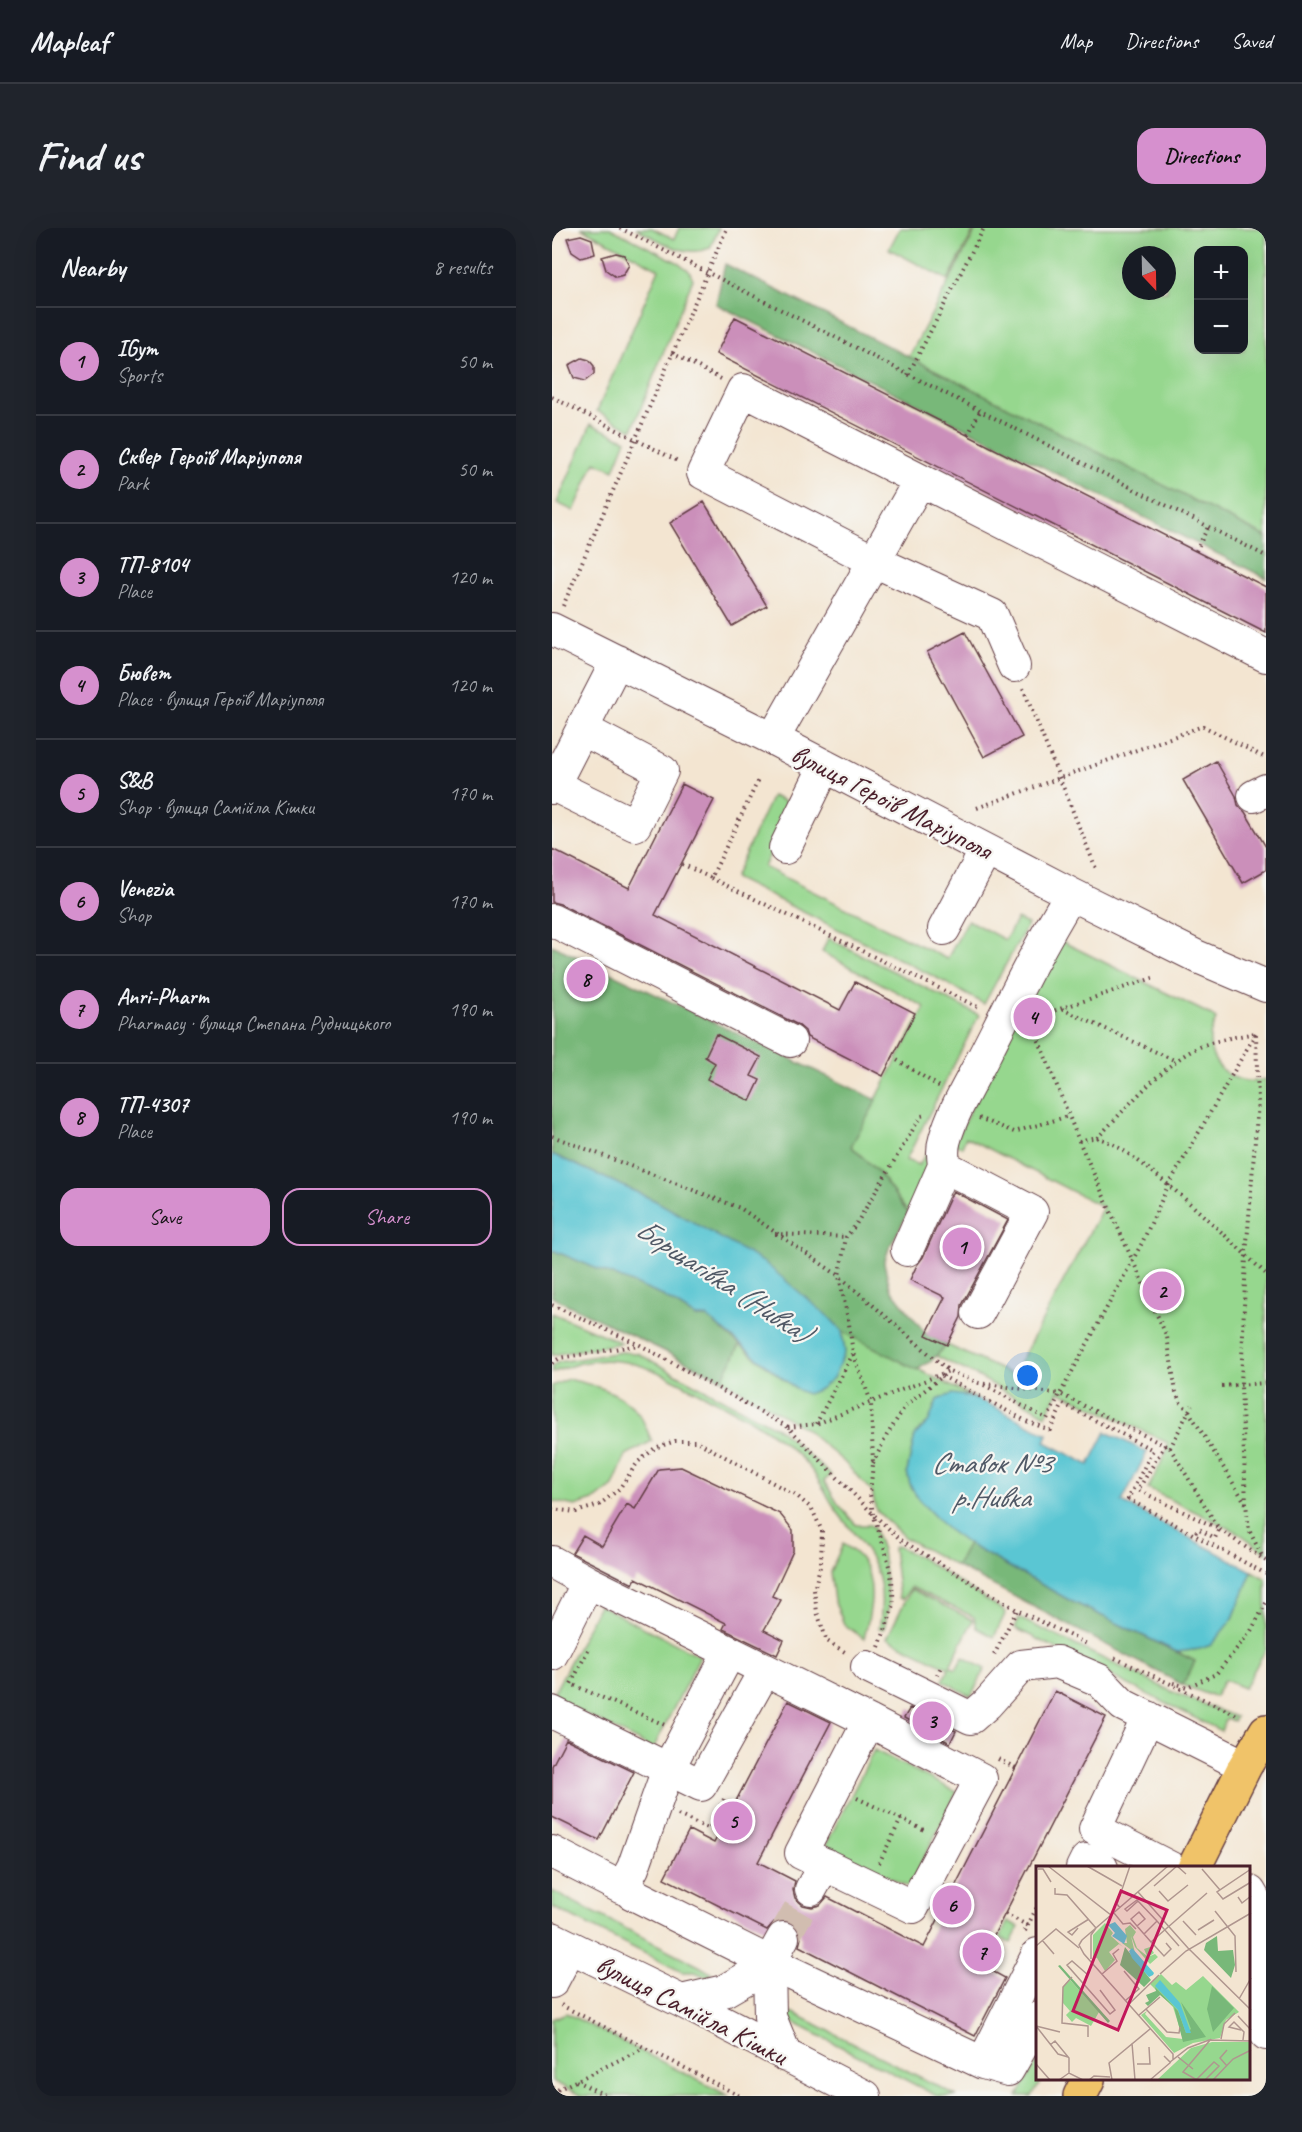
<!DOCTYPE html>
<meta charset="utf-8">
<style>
:root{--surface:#171b24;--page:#20242c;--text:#f1f3f6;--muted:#9ea1a6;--line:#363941;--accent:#d690ce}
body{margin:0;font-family:Caveat,sans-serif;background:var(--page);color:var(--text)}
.controls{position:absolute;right:18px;top:18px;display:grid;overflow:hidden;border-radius:12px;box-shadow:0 6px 24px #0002}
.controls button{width:54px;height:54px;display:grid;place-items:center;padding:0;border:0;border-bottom:2px solid var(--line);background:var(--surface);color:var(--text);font:30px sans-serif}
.compass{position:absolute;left:570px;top:18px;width:54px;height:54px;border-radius:50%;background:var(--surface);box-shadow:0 6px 24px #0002;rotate:158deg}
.you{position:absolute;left:476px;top:1148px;width:21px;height:21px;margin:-15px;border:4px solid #fff;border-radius:50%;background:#1a73e8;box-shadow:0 0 0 9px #1a73e833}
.badge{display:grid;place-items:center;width:39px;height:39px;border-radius:50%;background:var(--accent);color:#111;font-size:20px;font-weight:700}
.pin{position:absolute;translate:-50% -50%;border:3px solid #fff;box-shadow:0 2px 6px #0006}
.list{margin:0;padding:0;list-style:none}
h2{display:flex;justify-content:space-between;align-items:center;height:78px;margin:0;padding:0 24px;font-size:26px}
h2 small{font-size:20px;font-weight:400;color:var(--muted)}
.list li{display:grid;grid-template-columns:39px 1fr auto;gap:18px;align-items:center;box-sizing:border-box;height:108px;padding:0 24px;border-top:2px solid var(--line)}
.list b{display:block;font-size:22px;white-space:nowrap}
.list p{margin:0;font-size:20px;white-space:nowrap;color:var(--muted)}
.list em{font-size:20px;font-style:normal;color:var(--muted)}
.actions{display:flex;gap:12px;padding:18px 24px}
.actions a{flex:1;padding:14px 0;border:2px solid var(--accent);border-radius:18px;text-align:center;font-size:21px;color:var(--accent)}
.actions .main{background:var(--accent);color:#111}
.map{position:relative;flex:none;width:714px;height:1868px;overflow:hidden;border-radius:18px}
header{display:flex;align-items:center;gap:36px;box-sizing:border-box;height:84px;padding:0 30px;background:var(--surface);border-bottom:2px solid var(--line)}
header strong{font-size:28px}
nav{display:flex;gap:33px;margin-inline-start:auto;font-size:21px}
.intro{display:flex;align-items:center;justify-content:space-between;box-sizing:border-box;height:144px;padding:0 36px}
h1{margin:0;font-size:42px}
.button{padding:15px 27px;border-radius:18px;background:var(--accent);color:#111;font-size:21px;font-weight:700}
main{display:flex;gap:36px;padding:0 36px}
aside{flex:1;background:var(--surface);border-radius:18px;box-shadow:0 6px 24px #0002}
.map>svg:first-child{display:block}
.green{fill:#96d78e;stroke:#707b5c;stroke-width:1.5;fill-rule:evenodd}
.forest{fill:#78b879;stroke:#616c52;stroke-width:1.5}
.water{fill:#5ac6d3;stroke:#52727f;stroke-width:1.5}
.building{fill:#cb8fba}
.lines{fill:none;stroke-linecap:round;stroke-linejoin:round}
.minor-tunnel{stroke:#d1bdb0;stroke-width:32;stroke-dasharray:32 16;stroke-linecap:butt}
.minor-casing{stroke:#633d44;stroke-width:34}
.major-casing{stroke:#633d44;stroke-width:36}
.path{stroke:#633d44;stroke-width:4;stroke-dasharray:1.5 4.5;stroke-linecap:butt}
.minor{stroke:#fff;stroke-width:32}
.major{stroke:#f0c369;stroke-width:33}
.labels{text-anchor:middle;stroke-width:4.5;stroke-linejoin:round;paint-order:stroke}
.street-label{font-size:28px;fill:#4a1f2b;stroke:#f6f6f2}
.water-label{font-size:30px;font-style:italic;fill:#505966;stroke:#f6f6f2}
.inset-road{fill:none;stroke:#af968f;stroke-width:1.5}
.view{fill:#c2185b;fill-opacity:0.15;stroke:#c2185b;stroke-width:3}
.inset-edge{fill:none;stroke:#4a1f2b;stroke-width:3}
</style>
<header>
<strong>Mapleaf</strong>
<nav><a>Map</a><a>Directions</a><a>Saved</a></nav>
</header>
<div class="intro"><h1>Find us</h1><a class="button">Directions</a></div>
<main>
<aside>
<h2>Nearby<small>8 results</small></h2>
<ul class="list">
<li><span class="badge">1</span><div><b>IGym</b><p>Sports</p></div><em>50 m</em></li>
<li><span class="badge">2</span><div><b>Сквер Героїв Маріуполя</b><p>Park</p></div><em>50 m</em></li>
<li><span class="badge">3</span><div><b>ТП-8104</b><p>Place</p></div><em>120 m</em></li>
<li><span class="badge">4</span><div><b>Бювет</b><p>Place · вулиця Героїв Маріуполя</p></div><em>120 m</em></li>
<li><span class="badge">5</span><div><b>S&amp;B</b><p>Shop · вулиця Самійла Кішки</p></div><em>170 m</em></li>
<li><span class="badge">6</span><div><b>Venezia</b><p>Shop</p></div><em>170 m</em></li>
<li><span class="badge">7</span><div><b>Anri-Pharm</b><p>Pharmacy · вулиця Степана Рудницького</p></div><em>190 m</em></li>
<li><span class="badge">8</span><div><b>ТП-4307</b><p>Place</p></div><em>190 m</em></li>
</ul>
<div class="actions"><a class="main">Save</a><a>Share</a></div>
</aside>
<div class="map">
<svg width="714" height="1868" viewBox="0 0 714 1868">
<rect width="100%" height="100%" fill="#f6f6f2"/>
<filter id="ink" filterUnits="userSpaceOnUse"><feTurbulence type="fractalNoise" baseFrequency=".0167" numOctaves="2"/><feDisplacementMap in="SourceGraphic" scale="12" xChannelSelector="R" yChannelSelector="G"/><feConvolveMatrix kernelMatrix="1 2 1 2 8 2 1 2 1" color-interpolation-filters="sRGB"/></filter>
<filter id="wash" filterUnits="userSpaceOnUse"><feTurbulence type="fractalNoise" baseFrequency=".008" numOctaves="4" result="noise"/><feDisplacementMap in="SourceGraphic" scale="24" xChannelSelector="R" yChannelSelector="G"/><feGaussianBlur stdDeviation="1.35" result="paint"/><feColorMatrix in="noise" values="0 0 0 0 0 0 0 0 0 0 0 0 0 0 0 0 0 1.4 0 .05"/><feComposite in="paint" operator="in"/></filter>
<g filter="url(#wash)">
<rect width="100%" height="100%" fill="#f3e5d1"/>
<!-- green -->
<path class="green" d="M29,0H58L127,35L137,43L141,51L80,202L45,183L107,41Z
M84,0H100L122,11L127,0H167L158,20C131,31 107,12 84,0Z
M348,0H423L396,52L337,21Z
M425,0H714V309L357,129ZM646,22H692V122H646ZM579,27H615V63H579Z
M39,196L74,212L62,242L43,234L22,283L5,275Z
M220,568L241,577L212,639L395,731L416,692L453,712L465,691L476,696L432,776L385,750L182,650Z
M501,709L655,785L664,791C662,797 658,803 658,809C656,841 686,860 714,851V1325L687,1305L596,1261L614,1225L616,1215L507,1163L494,1187L431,1151L384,1128L395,1117L461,1147L551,979L414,909L410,919L402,916Z
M276,710L427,787L354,932L367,937L385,908L382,926L356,985L327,945L299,918L373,779L270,724Z
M0,1085L70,1115L0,1127Z
M290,1103L427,1172L412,1167L385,1172L377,1193L363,1207L355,1244L358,1256L366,1271L395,1301L416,1316L404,1338L353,1310L324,1282L320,1264L292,1234L252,1200L170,1151L188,1117L244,1161L281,1150L293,1124Z
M69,1124L85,1125L227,1201L279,1247L272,1253L286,1276L304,1297H318L322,1300L330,1322L337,1377L332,1401H327C336,1347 322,1331 290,1290C276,1273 268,1249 252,1233C222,1202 184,1183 146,1164C121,1151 96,1136 66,1133C44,1130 20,1136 0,1145V1138L7,1134Z
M16,1151C43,1157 75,1165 90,1191C94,1198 96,1206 100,1213L74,1227L61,1258L44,1271L23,1278L0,1273V1158Z
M291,1316C296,1320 305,1325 309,1331C326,1354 318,1386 312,1411L292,1396L282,1372L278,1344Z
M345,1318L369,1330L454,1384L442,1409L425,1400L422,1389L359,1359L351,1371L347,1370L341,1320Z
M700,1343L714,1351V1421L692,1460L672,1452L663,1469L631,1457L643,1433L625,1424L648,1421L681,1390Z
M359,1361L421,1392L398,1438L404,1441L411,1429L433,1441L419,1468L391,1453L397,1440L335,1410Z
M47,1377L148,1428L101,1521L0,1469Z
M467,1390L625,1466L684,1489L682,1493L674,1491L669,1503L463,1400Z
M322,1522L405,1564L357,1659L274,1617Z
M0,1663L147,1738L159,1745L158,1749L161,1750L164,1747L175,1752L170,1755L143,1744H130L0,1679Z
M456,1693L467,1699L459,1715L448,1710Z
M240,1784L405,1868H385L233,1790Z
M14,1785L177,1868H30L0,1853V1791Z
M486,1831V1852H489L480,1868H466Z"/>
<!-- forest -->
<path class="forest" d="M173,36L714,309V350L164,76Z
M0,717L325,872L299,918L327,945L356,985L337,1020L332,1035L338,1060L374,1106L395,1117L379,1133L365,1142L290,1103L278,1090L104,973L0,926Z
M0,1022L111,1068L144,1089H155L188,1117L170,1151L0,1069Z
M416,1316L519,1373L643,1433L631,1457L404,1338Z"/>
<!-- water -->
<path class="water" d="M0,926L104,973L213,1035L278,1090L290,1103L293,1124L281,1150L268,1161L255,1166L244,1161L155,1089H144L111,1068L0,1022Z
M400,1166C435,1169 464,1193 496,1206L493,1214L537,1237L554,1204L595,1224L570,1274L700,1343L681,1390L659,1417L648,1421L625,1424L519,1373L416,1316L395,1301L366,1271L358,1256L355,1244L358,1230L363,1207L377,1193L385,1172Z"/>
<g id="blocks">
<!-- building -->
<path class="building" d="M29,7L40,11L43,26L29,30L20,24L15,10Z
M64,25L72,27L77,37L71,47L64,49L54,42L50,29Z
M183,89L714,359V405L164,126Z
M30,130L37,132L42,138V146L33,153L22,150L17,137Z
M152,274L215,378L180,398L118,295Z
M413,404L470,509L432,529L375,424Z
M664,533L684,568L686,577L693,584L714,619V642L691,655L631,552Z
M130,556L162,572L103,687L288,782L303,754L363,785L331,848L255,809L253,803L246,797L8,676L0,674V621L77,660Z
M25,736L53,750L44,767L16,753Z
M470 791a12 12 0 1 1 24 0a12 12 0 1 1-24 0Z
M164,806L209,829L199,848L208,852L198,873L155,851L163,835L153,829Z
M401,963L456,992L410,1077L409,1089L395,1117L374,1107L393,1069L358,1052L365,1037L371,1029Z
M129,1239L228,1286L241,1302V1323L220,1368L229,1372L212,1402L232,1412L225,1427L171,1401L174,1395L84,1350L81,1356L20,1325L31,1307L50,1318L75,1276L83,1281L107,1241Z
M503,1463L554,1489L427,1736L453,1750L423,1808L247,1718L249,1710L247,1701L239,1694L230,1692L222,1694L215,1702L112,1650L137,1602L162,1615L236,1473L279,1494L206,1634L243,1653L241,1662L243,1670L251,1677L260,1679L268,1677L275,1669L372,1719Z
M358,1480L404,1503L398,1515L352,1490Z
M14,1511L82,1544L47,1612L0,1589V1538Z"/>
</g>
</g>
<g filter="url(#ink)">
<use href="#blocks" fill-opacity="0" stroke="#633d44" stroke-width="1.5"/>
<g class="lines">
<!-- minor-tunnel -->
<path class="minor-tunnel" d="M231,1710L259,1661"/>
<!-- minor casing -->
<g class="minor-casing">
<path id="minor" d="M0,401L221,511L519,666L646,729L714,758
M462,438L440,387L322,333L151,245L191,162L714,428
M221,511L368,252
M1,557L83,597L110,543L30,501
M0,560L65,433
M702,568L714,562
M233,620L273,538
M0,692L238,813
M392,701L434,622
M355,1022L392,938
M426,1085L480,984L392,938C391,929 390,920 393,911C401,882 419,854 432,828C460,773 487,718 519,666
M0,1334L36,1354L317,1493L429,1551L361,1679L249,1625L317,1493
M0,1426L36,1354
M315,1439L419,1490L435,1476L469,1438L505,1434L547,1452L571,1477L693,1538
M0,1484L149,1557L213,1442
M596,1489L543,1601L619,1640
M0,1624L70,1660L81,1640L116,1541L177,1425
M530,1640L534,1632L550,1640
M259,1661L273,1636
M698,1664L705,1676L714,1806
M79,1665L225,1738L431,1835L456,1842L486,1790
M0,1710L129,1773L313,1868
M217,1735L218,1789L234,1828
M0,1754L18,1720
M129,1773L172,1763L207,1743L217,1735L231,1710
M431,1835L486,1726"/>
</g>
<!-- major casing -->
<g class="major-casing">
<path id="major" d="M642,1640L693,1538L714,1503
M528,1868L536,1852"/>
</g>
<!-- path -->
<path class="path" d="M68,0L714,328
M120,125L169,151
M356,147L432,0
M0,169L128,234
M416,207L428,183
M644,323L656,299
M11,378L175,0
M471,460L545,643
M425,580L651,498L714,530
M130,636L159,650L206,553
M159,650L428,780
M510,781L624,833
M482,789L483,803L527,913L615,1109L624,1164L628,1174L636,1182L694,1276L697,1302L711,1330
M480,790L601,750
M340,829L388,859
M427,890L462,904L517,888
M0,908L188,980L287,1048L397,1143L427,1155L508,1166L590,1015L616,958L704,805
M545,910C572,883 611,836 645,820C663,812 684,809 703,805
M527,913C533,912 540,909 545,910C580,916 684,1018 714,1046
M223,1006L294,1009
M0,1077L88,1117L236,1199L321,1286L349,1312L465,1382L535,1416
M0,1135L8,1130L87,1117
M390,1148L474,1193L498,1202L511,1176L601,1222L576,1271L714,1346
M432,1157L495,1191L508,1166L618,1220L667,1301L714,1333
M670,1158L714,1155
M264,1196L301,1126
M236,1199L264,1196L397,1143
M613,1217L586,1262L667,1301L663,1310L647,1301L641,1307
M618,1220L640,1177
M321,1235L335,1207L354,1177L392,1147
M694,1275L689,1157L694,1027L706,874L704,806
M0,1281L24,1284L47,1277L67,1261L86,1234L103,1220L123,1213H144L245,1268L260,1281L270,1303L269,1335L262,1362L265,1384L275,1413L296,1426
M327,1419L342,1377L340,1352L334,1325L321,1286L318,1266L321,1236L319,1174L301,1125L297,1096L287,1048L294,1009L303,998L369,888L374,887
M36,1422L19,1456L113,1497
M442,1427L465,1382
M563,1430L687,1488
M385,1447L390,1437
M621,1455L635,1459L664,1446L699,1403L714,1375
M446,1531L464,1540
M305,1570L374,1603
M126,1587L157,1601L172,1571
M327,1635L349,1591
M453,1686L477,1698
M473,1703L486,1677
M9,1777L188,1868
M24,1853L55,1868
M0,1860L5,1862L92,1820"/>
<!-- minor -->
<use href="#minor" class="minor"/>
<!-- major -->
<use href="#major" class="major"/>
</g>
</g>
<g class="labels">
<!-- street labels -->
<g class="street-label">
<text transform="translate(340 573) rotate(27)" y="10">вулиця Героїв Маріуполя</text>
<text transform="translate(140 1781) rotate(27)" y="10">вулиця Самійла Кішки</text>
</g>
<!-- water labels -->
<g class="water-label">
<text transform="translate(171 1052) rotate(33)" y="10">Борщагівка (Нивка)</text>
<text x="439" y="1245">Ставок №3<tspan x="439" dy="34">р.Нивка</tspan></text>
</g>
</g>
<!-- overview -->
<g transform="translate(484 1638)">
<rect width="214" height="214" fill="#f3e5d1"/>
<path d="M69,57L77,67L75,70L87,81L83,78L73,86L79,94L69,105L61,92L57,91V69ZM94,59L100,66L97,71L101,82L111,90L108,83L114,81L118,87L112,91L119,88L122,91L114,98L99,81L95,70L99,87L86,77H91L89,63ZM125,108L136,119L140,116L150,124L167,110L203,146L190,154L184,172L157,177L138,187L105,149L111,145L109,148L130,171L147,173L137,141L114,118ZM34,114L63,146L55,160L40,152L36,156L30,149L34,145L27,137V121ZM176,176H214V214L122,213L155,182Z" fill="#96d78e"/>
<path d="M181,70L182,85L197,84L199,99L195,112L168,84L170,77ZM89,81L115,114L108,121L84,99ZM24,99L74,155L72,157L22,100ZM176,120L198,142L177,166L171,143ZM119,121L142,145L150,167L155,163L145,136L170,171L147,176L138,141L124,129L112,140L109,137L113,135L110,129L120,125Z" fill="#78b879"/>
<path d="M79,56L91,70L88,78L76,70L79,67L72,59ZM96,82L118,107L117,109L113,111L96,92L93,85ZM124,114L144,137L155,167H150L142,144L119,120Z" fill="#5ac6d3"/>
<path class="inset-road" d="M12,0L75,49L132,0M51,0L86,20M2,3H7L15,16M166,3L184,24M215,3L181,26L187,33L215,16M118,20L141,0L150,8M19,22V28L31,29L60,62M123,25L132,35L152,19M102,26L152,82L215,144M202,31L206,37L215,30M101,34L102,35L91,45L89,43ZM102,35L121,55M84,42L81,38L94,0M179,45L199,70L200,106M78,47L87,58L94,57L100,63M147,55L160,69M101,60L109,53L103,46L95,53L101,60L115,76L117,78L128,90L135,83L130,77M42,62L36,69L32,66L53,53M162,64L178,54M108,68L121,55L143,80M6,74L18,88M46,74L43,79L48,88L137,188V195M46,74L75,49M115,76L171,27M0,80L20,63L43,82M55,93V69L60,62M88,105L103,123L90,134M66,108L81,95L77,88L83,83M124,108L150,85L215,47M52,109L36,95L31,99L74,148L79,144L64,124M36,111L27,121L26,157L52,160V171M203,133L215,112M93,138L123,109M110,143L124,131M103,149L110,143L131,166L143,167L144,161M202,150L215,164M0,160L22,188L32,191M0,160L24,166M205,164L193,161L198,156L208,166L207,174M185,173L188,158L199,147M96,177L99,214M14,179L19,175L33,192V207M191,184L184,192L191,200M128,190L134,196L152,182L173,174L215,175M142,191L157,203M0,198L14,214M101,198H114L113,181M23,214L33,207L47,214M53,214L58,210L74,211M76,214L73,197L114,163M114,214L135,196M160,214L178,196L183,200L169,214M161,214L147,206L175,173M177,214L197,193L215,184"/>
<path class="view" d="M85,25L131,44L82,164L37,145Z"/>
<rect width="214" height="214" class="inset-edge"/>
</g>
</svg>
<div class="controls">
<button>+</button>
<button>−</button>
</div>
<svg class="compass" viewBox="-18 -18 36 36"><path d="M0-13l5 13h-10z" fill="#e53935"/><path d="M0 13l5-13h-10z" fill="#9ea1a6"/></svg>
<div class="you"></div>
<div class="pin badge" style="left:410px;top:1019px">1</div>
<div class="pin badge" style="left:610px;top:1063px">2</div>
<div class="pin badge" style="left:380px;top:1493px">3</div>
<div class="pin badge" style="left:481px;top:789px">4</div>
<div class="pin badge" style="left:181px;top:1593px">5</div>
<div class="pin badge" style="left:400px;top:1677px">6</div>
<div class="pin badge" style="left:430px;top:1724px">7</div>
<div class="pin badge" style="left:34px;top:751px">8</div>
</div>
</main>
